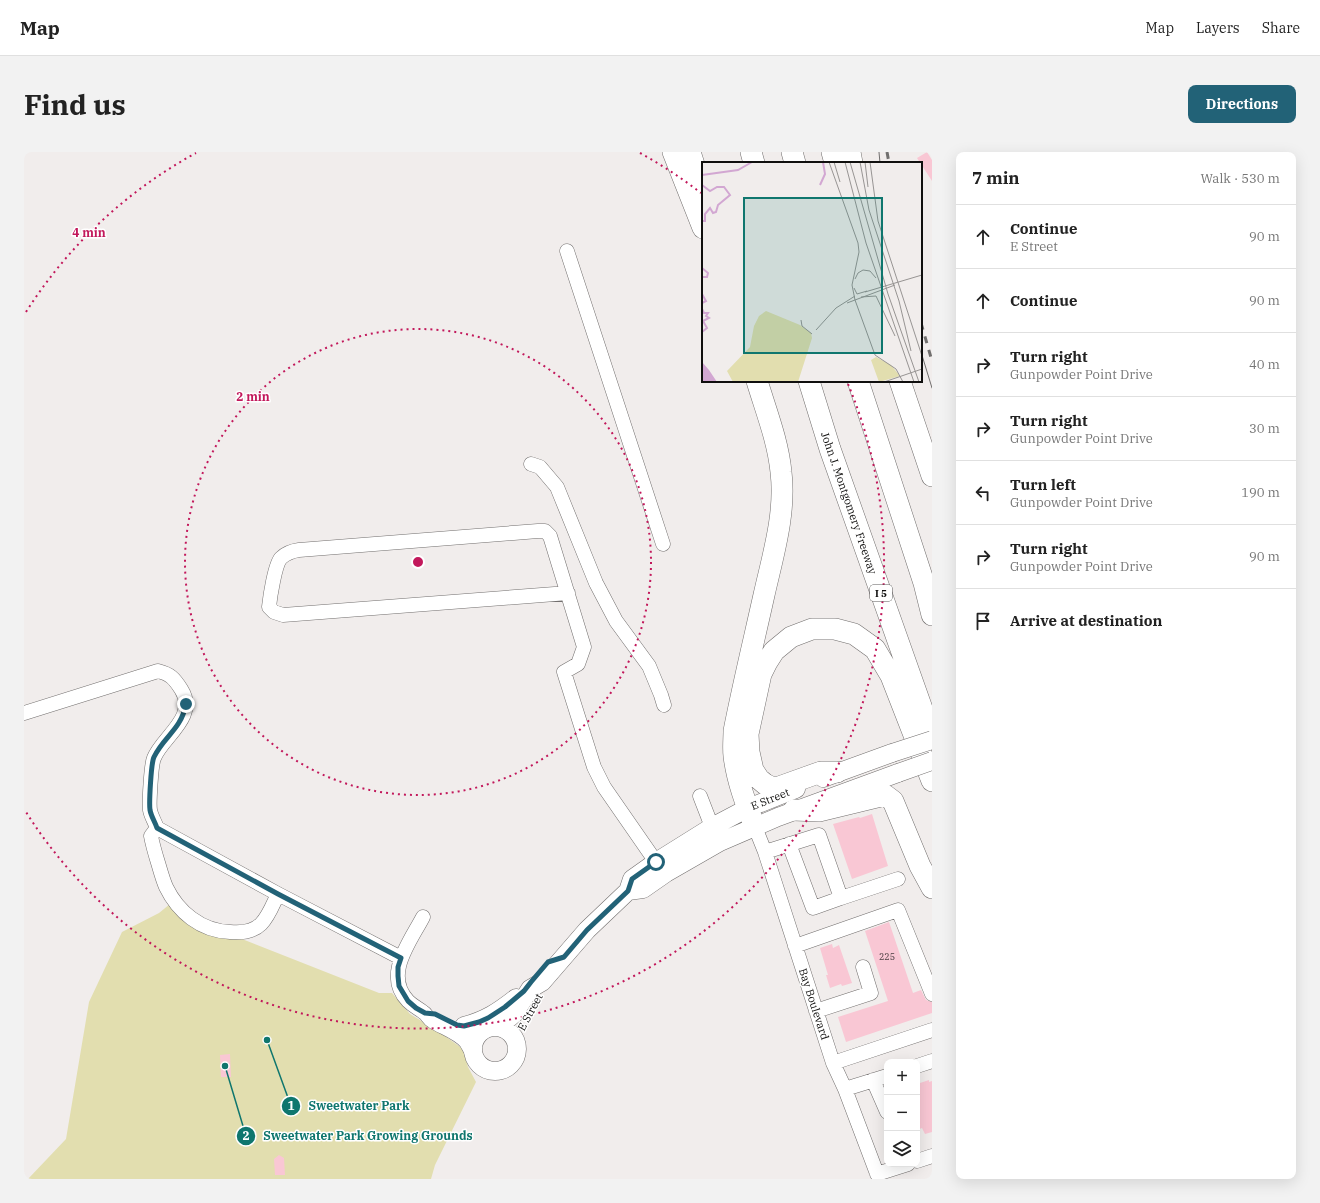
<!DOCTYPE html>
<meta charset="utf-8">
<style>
:root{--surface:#fff;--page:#f2f2f2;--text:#222;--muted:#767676;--line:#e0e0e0;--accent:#226277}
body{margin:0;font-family:"IBM Plex Serif",serif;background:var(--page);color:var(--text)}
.controls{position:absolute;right:12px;bottom:12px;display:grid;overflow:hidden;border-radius:8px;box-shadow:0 4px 16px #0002}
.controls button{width:36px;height:36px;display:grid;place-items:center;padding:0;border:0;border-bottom:1px solid var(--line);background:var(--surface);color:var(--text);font:20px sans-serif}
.stop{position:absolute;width:12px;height:12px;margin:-9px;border:3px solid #226277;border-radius:50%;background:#fff}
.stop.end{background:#226277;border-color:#fff;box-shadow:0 1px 4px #0008}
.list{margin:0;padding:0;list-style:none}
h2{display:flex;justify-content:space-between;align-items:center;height:52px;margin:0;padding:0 16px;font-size:17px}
h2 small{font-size:13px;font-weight:400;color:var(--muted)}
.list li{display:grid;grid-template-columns:26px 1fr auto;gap:12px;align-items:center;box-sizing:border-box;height:64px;padding:0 16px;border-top:1px solid var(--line)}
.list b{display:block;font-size:15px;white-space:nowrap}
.list p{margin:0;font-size:13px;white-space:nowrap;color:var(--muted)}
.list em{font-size:13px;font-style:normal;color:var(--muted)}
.icon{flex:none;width:22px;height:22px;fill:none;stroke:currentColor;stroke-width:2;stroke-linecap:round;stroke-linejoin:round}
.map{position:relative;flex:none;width:908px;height:1027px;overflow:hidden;border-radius:8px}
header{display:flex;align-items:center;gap:24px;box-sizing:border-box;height:56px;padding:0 20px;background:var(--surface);border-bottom:1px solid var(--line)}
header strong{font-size:19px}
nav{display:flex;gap:22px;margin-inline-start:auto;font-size:14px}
.intro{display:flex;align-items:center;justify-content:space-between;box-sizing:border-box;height:96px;padding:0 24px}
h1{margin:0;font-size:28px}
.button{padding:10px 18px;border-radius:8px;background:var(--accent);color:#fff;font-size:14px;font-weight:700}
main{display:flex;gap:24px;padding:0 24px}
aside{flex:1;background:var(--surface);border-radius:8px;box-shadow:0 4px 16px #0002}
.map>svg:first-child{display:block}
.green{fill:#e2deaf}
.building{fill:#f9c7d4}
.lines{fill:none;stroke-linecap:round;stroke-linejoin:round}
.minor-casing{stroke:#726f6e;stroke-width:15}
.major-casing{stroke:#726f6e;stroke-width:19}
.highway-casing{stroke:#726f6e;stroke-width:22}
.minor{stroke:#fff;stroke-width:14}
.major{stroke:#fff;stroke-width:18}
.highway{stroke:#fff;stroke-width:21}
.tram{stroke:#716f6e;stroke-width:1}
.rail{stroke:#716f6e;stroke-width:3;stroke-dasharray:7 7;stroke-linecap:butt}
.major-bridge-casing{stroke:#726f6e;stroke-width:19;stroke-linecap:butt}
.major-bridge{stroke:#fff;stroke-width:18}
.route{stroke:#226277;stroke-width:5}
.ring{fill:none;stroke:#c2185b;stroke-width:2;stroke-dasharray:2 4}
.labels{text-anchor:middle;stroke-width:3;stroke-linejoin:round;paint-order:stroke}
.number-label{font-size:9px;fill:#4a3d40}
.shield{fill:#fff;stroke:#585756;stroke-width:1}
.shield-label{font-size:10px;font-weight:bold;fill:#100f0e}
.street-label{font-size:11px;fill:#100f0e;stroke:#fff}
.inset-river{fill:none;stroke:#d2a7d2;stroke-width:2}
.inset-road{fill:none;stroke:#979493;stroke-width:1}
.view{fill:#0f766e;fill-opacity:0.15;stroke:#0f766e;stroke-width:2}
.inset-edge{fill:none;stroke:#100f0e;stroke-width:2}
.centre{fill:#c2185b;stroke:#fff;stroke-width:2}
.ring-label{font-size:12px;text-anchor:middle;font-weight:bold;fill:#c2185b;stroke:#fff;stroke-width:3;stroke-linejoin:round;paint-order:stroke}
.leader{fill:none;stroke:#0f766e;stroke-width:1.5}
.callout-dot{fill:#0f766e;stroke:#fff;stroke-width:1.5}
.mark-label{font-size:12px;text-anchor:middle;font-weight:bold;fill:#fff}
.callout-label{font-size:12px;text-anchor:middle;font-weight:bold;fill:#0f766e;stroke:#fff;stroke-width:3;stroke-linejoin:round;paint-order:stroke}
</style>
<header>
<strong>Map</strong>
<nav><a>Map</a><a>Layers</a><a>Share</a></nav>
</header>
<div class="intro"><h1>Find us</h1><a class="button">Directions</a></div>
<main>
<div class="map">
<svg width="908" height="1027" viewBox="0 0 908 1027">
<rect width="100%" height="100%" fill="#f1edec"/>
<!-- green -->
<path class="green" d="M146,752L218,787L355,841H368L386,862L414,879L439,897L444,915L452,930L411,1013L407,1027H4L42,987L65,850L98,780L135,761Z"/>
<!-- building -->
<path class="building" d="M903,0L908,8V29L893,6Z
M848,662L864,714L828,727L809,672L835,665L836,666Z
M865,770L889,841L897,838L902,848L908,850V861L822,890L814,865L864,849L841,779Z
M808,792L809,796L815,793L828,831L818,834L817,832L806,836L802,823H804L796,796Z
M206,902L207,925H197L196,903Z
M905,928V930L908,929V980L901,982L898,976L893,978V932Z
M255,1003L260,1006L261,1023H251L250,1007Z"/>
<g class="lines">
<!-- minor casing -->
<g class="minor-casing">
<path id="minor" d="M543,99L639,392
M507,312L516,315L533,335L572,431L592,469L625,514L637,543L640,553
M544,441L259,463L250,460L245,455C246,445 251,412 257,406C262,401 268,399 275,398L514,379H521L526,384L560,495L554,512L540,520L570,615L580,635L632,710
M0,561L134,519C146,522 150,526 157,537C175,565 138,585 130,606C127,613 125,652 126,658C127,664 131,670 133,676L254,742L377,806
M676,644L688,675
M731,675L741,700L809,911L821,937L852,1019L856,1027
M133,676L127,684C129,695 132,704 135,714C137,721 139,728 142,735C154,760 177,779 206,780C217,781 229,780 237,772C245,764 249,752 254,742
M741,700L795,683L817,746L789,756L765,692
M817,746L874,727
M399,765C386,790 359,823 384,849C389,854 394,856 399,860C403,862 404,867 408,869C419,876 433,880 442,890C444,893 446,897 448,901
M771,794L874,758L908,842
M792,859L847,841L839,815
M809,911L908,878
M893,914L908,909
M849,928L863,960
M821,937L863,924
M893,1009L908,1004
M853,1022L884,1012"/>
</g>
<!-- major casing -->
<g class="major-casing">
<path id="major" d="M799,626L868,601
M604,739L619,737L642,721L696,690L754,665L874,621
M440,874C462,868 474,860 492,846
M449 897a22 22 0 1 1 44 0a22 22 0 1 1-44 0Z
M474,875L490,862L506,837L518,830L563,778L604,739L608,727L632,710L688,675L724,656L772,637"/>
</g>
<!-- highway casing -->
<g class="highway-casing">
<path id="highway" d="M649,0L679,76
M666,0L678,38
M727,0L730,11
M768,0L771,11
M808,0L811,11
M826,0L828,11
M785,229L806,297L908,585
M834,229L900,431L908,463
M876,229L908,324
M813,620H797L755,635H747L741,632L735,627L729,618L725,600L724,582L737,522L743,510L750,499L767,485L788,477H811L830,482L851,497L867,524L908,629
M770,658L795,659L861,643L869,649L896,714L908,736
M731,675C722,652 713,629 710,604C709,596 710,587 710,579C719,533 730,488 740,443C749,403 762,361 757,320C754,289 742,259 733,229"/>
</g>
<!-- minor -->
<use href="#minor" class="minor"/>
<!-- major -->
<use href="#major" class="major"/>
<!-- highway -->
<use href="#highway" class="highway"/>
<!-- tram -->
<path class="tram" d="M855,0L856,11
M897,200L908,236"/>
<!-- rail -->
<path class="rail" d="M863,0L865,11
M897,171L908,209"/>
<!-- major-bridge casing -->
<g class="major-bridge-casing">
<path id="major-bridge" d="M868,601L908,588
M874,621L908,609"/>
</g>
<!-- major-bridge -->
<use href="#major-bridge" class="major-bridge"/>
</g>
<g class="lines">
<!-- route -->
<path class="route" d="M162,552C157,578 140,584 130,605C127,611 125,651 126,658C127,664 131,670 133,676L254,742L377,806L374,815V824L375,834L384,849L392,856L401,861L411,862L433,873L440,874L455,870L464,866L481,855L500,839L507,830L524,810L540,805L563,778L604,739L608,727L632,710"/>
</g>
<!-- distance rings -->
<g class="ring">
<circle cx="394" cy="410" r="233"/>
<path d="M2 160A465 465 0 0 1 172 1M616 1A465 465 0 0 1 677 41M824 232A465 465 0 0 1 2 660"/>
</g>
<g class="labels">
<!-- number labels -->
<g class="number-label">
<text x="863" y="808">225</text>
</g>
<!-- shield labels -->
<rect class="shield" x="846" y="433" width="22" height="16" rx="3"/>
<g class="shield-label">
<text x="857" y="445">I 5</text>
</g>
<!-- street labels -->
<g class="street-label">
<text transform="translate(825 351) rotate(71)" y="4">John J. Montgomery Freeway</text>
<text transform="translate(746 647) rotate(-22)" y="4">E Street</text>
<text transform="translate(790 852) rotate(72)" y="4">Bay Boulevard</text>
<text transform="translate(506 860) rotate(-62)" y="4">E Street</text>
</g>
</g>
<!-- overview -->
<g transform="translate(678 10)">
<rect width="220" height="220" fill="#f1edec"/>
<path d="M64,149L98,163L109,171L110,176L96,220H31L25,209L48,185L52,164L57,154ZM174,195L189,203L198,214L177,220L169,198Z" fill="#e2deaf"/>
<path d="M0,200L7,208L15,220H0Z" fill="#d2a7d2"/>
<path class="inset-river" d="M0,13L36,8L50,0M0,23L8,29L15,25H22L28,33L16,43L14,50L11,51L8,46L3,52V59H0M118,23L123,12L121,0M0,106L6,111L5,115H0M0,141L4,139L0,132M0,147L2,151H6L4,154L7,156L1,159L5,166L0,170"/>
<path class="inset-road" d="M127,0L156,81L157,90L150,123L153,138M132,0L138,20M143,0L164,81L212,220M148,0L186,132L217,220M158,0L167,48L197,139L209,189M163,0L166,25M168,0L176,59L220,194M153,117L156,111L161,108L168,109L174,116M152,126L155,132L165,129M163,130L220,113M159,135L174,134L193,174M153,138L173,193L194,207L201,220M145,141L193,123M99,158L100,164L110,172M114,168L134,146L153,134M182,220L220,207"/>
<path class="view" d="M42,36H180V191H42Z"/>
<rect width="220" height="220" class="inset-edge"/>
</g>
<circle cx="394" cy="410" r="6" class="centre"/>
<g class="ring-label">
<text x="65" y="85">4 min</text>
<text x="229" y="249">2 min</text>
</g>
<!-- callouts -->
<path class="leader" d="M243 888L267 954M201 914L222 984"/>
<g class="callout-dot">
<circle cx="243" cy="888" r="4"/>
<circle cx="201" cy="914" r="4"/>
<circle cx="267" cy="954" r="10"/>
<circle cx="222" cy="984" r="10"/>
</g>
<g class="mark-label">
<text x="267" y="958">1</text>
<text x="222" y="988">2</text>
</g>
<g class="callout-label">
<text x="335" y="958">Sweetwater Park</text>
<text x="344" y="988">Sweetwater Park Growing Grounds</text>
</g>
</svg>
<div class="controls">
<button>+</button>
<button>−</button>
<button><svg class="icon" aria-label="layers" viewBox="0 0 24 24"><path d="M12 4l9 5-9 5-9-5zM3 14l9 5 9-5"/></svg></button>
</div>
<div class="stop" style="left:632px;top:710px"></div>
<div class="stop end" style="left:162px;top:552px"></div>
</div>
<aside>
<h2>7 min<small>Walk · 530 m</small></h2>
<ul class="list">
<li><svg class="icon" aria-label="ahead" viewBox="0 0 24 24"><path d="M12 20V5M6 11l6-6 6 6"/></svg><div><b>Continue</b><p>E Street</p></div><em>90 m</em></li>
<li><svg class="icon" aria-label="ahead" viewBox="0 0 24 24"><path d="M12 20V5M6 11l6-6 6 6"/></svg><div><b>Continue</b></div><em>90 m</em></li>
<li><svg class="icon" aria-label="right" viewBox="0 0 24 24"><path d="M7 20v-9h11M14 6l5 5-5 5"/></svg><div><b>Turn right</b><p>Gunpowder Point Drive</p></div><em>40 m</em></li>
<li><svg class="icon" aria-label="right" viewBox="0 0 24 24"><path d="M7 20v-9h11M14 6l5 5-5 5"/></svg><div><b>Turn right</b><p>Gunpowder Point Drive</p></div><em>30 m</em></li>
<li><svg class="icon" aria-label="left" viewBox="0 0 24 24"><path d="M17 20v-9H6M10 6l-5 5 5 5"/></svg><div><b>Turn left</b><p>Gunpowder Point Drive</p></div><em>190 m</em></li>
<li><svg class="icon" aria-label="right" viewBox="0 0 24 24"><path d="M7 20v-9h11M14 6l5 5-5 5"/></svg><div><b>Turn right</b><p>Gunpowder Point Drive</p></div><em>90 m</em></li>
<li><svg class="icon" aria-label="arrive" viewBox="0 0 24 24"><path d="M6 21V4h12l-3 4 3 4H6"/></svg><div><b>Arrive at destination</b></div></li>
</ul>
</aside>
</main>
